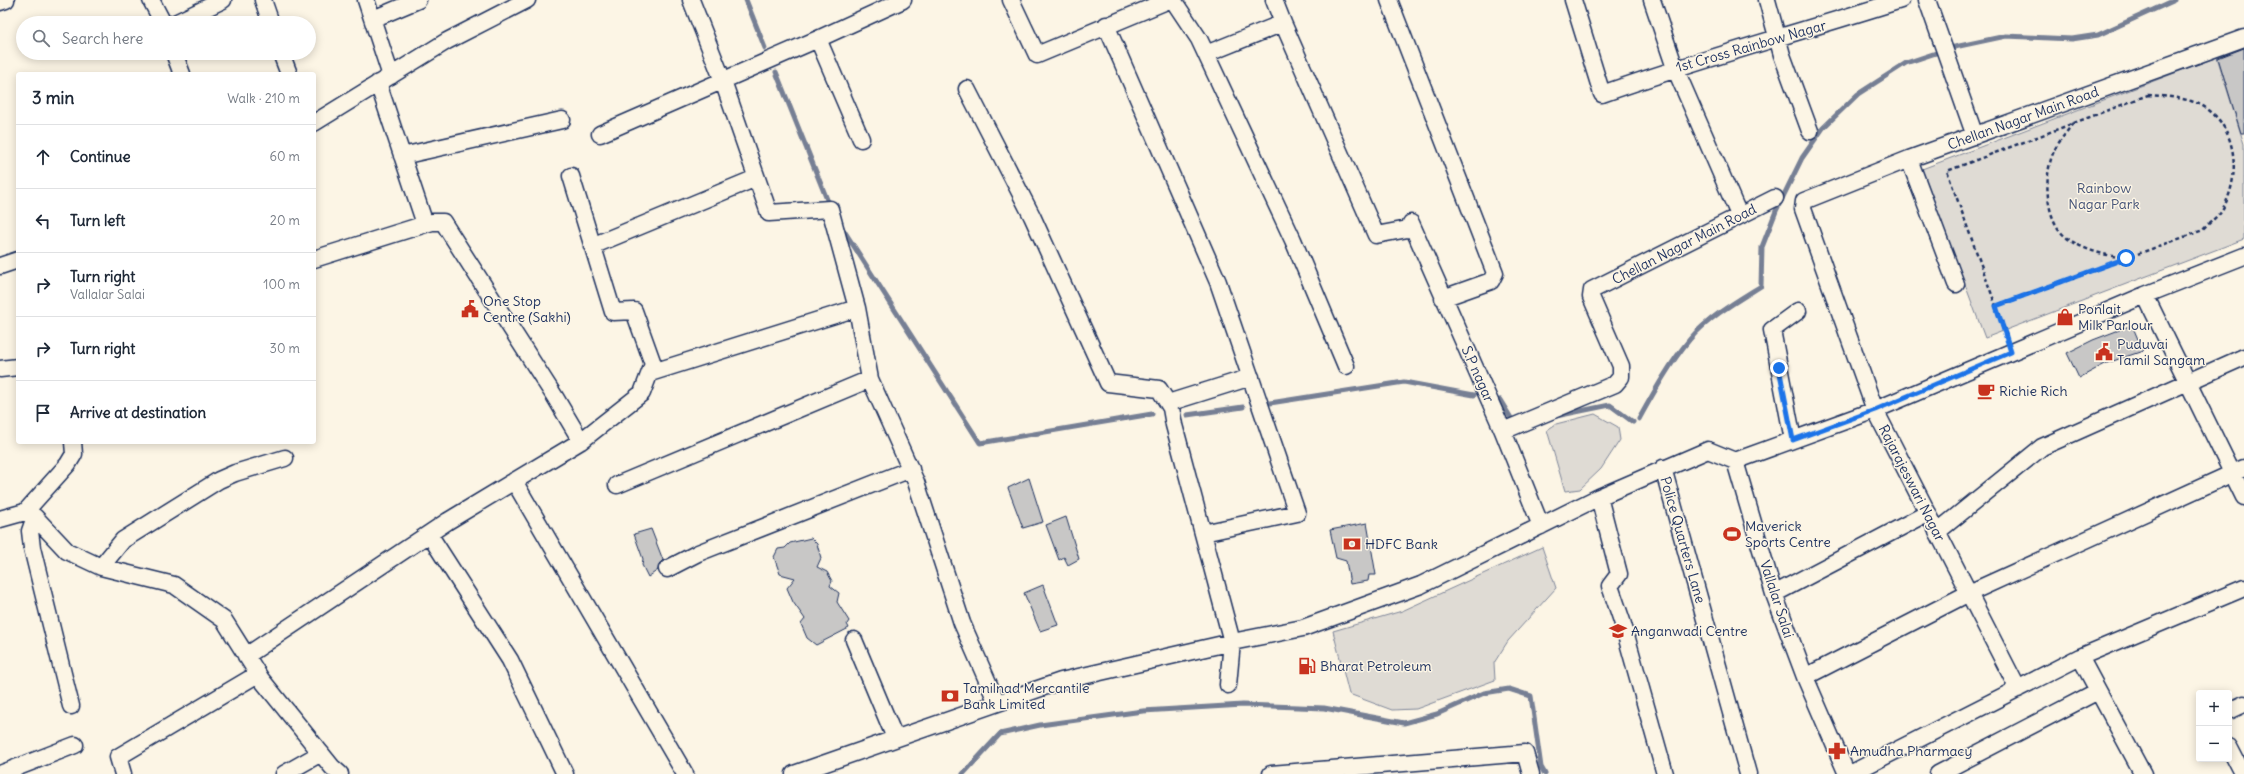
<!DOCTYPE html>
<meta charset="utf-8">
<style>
:root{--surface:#fff;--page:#f2f2f3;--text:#1f2937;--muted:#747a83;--line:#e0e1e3}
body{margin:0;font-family:Delius,sans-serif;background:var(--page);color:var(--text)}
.controls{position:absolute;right:12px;bottom:12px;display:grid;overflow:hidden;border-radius:4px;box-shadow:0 2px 10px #0003}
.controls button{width:36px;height:36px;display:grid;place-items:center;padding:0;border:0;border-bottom:1px solid var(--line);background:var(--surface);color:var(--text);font:20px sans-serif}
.stop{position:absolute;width:12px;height:12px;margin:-9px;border:3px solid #1a73e8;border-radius:50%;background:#fff}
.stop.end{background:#1a73e8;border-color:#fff;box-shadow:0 1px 4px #0008}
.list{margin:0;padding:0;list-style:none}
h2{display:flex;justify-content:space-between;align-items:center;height:52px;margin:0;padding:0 16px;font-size:17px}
h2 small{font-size:13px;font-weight:400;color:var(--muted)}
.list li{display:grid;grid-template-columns:26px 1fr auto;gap:12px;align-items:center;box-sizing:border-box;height:64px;padding:0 16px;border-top:1px solid var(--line)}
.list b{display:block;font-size:15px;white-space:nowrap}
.list p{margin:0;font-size:13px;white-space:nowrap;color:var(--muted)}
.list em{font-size:13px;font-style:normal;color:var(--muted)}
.icon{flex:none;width:22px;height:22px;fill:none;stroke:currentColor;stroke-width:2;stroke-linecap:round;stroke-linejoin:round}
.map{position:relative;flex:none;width:2244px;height:774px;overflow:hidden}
.search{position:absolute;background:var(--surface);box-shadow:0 2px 10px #0003;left:16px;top:16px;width:300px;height:44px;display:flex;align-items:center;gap:10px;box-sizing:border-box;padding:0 14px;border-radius:22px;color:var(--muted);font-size:15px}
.panel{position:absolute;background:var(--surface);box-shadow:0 2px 10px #0003;left:16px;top:72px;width:300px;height:372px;border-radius:4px}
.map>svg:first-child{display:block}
.green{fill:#dfdbd4;stroke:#7d8599}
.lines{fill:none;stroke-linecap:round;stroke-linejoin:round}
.stream{stroke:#767f94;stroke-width:5}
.building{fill:#c8c7c6;stroke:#1b2f5e}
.minor-casing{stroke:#1b2f5e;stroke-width:19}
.path{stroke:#1b2f5e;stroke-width:2.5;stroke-dasharray:4 3;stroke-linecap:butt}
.minor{stroke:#fcf5e5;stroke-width:16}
.route{stroke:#1a73e8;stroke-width:5}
.labels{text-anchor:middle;stroke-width:3;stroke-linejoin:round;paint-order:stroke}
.street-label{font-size:14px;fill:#1b2f5e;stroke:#fcf5e5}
.park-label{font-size:14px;fill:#425176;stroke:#fcf5e5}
.poi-label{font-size:14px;fill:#1b2f5e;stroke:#fcf5e5;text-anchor:start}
</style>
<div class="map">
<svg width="2244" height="774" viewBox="0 0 2244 774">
<rect width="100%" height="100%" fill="#fcf5e5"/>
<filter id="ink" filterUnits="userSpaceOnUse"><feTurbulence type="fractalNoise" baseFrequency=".025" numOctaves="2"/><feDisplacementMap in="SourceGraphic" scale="8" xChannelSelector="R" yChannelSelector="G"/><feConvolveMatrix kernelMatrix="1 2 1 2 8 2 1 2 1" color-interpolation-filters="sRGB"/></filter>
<g filter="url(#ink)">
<!-- green -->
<path class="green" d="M2217,57L2244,144V239L1985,338L1922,169Z
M1595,414L1618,427L1620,440L1601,469L1580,489L1565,491L1547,430L1556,424Z
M1542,547L1556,588L1508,641L1494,663L1495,680L1416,709L1392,710L1349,694L1333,631L1402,611Z"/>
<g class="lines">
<!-- stream -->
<path class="stream" d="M746,0L765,48
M1950,48L2006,36L2072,39L2098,35L2175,0
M776,72L830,207
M841,226L980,443L1152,414
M1500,400L1514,423
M1270,403L1404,382L1474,395
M1187,415L1243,407
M1556,416L1610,405L1633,422
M1639,419C1654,392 1670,363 1690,339C1709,317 1737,301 1761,286L1762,247L1776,211L1802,158L1823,128L1858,94L1906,63L1936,53
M963,774L1000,734L1040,725L1143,711L1243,705L1324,708L1404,723L1437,714L1484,693L1509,689L1531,696L1541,767L1545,774"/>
</g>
<!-- building -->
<path class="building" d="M2244,48V133H2241L2218,58Z
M2132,325L2143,351L2107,363L2079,378L2067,353L2093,340Z
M1029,478L1043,522L1023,528L1008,488Z
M1066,517L1079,559L1068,565L1064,557L1059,560L1046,525Z
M1367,523L1376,575H1369L1368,581L1350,584L1346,561L1336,558L1330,530Z
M651,529L663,560L659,564L658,570L648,577L642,565L643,559L634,534Z
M811,538L817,544L821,558L817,567L827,572L832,581L830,586L839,593L837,602L849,621L847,624L849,628L816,645L807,638L801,624L805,619L793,602L787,588L795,578L780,574L774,557L778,549L785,548L790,543Z
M1043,585L1058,625L1040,631L1024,593Z"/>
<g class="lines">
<!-- minor casing -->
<g class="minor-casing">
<path id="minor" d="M151,0L163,23
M263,0L271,23
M366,0L391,76
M691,0L723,81L769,213L830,209L857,308L870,379L916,482L962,623L997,703
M1011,0L1037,55L1169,0
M1173,0L1199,39L1293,240L1346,366
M1274,0L1283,23
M1389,0L1495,273L1491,281L1443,298
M1573,0L1602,94C1700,59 1801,32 1901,0
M1652,0L1675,68L1739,215
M1767,0L1782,55L1810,131
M1927,0L1975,136
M0,2L6,0
M373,19L418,0
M175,23L223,0
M1106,25L1218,282L1297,513L1203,533
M818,39L861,139
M174,53L182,74
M281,53L289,74
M1206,54L1283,23L1376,235L1413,228
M378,83L425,224
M967,89L1032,216L1108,383L1159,389L1171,408L1174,425L1232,642L1228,685
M314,123L447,41L527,0
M600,134L818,39L903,0
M402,156L562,120
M1909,159L1956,284
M1411,223L1503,431L1541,526
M592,246L756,178
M314,259L432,222H443L555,397L581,441
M0,266L18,260
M2145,295L2244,497
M0,369L18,367
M650,373L857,308
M1168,403L1251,377
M1503,431L1615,384L1621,377V366L1591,297L1592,290L1775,198
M1793,440L1772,330L1798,311
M1735,461L1875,410L2145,295L2244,256
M1735,461L1774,594L1805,677L1847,774
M1663,468L1748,774
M514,481L685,774
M617,485L870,379
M1599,497L1619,574L1610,586L1622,621L1665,774
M25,512L35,517L67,551L101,567L174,585L224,620L261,679L332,767L340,774
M35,517L30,531L32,548L71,706
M0,519L25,512L68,464L74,454L73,442
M1937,532L2042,447L2244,357
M429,534L510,660L565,774
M101,567L123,540L219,480L235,473L285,458
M667,569L698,553L911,469
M1774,594L1928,513
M854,640L895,738
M246,656L448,521L581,441L642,393L653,364L634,311L613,312L571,176
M2080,657L2143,774
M1805,677L1969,593L2244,468
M2018,689L1875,410L1803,209L1804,201L1909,159L2244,38
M2229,711L2244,704
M2229,747L2243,774
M0,774L75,745
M123,774L118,757L258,674
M284,774L321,753
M794,774L1061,681L1232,642L1303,628L1421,585L1599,497L1708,450L1735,461
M1271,774L1525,753L1531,774
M1850,774L2080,657L2244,588
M1938,774L2098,691"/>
</g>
<!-- path -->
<path class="path" d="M2148,95C2162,96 2177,97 2191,101C2236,115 2244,173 2222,210C2217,217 2209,223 2203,230L1996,306L1947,171Z
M2073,123C2067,132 2060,140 2055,149C2043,172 2044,221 2067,238C2085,251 2104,255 2125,258
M1996,306L2007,338"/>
<!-- minor -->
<use href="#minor" class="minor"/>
</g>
</g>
<g class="lines" filter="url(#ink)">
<!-- route -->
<path class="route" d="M1779,368L1793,440L1875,410L2011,352L1996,306L2126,258"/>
</g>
<!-- icons -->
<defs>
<g id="civic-bare" transform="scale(1.38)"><path d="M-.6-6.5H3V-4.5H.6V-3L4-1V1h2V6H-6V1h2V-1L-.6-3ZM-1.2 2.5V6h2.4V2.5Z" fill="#c8321e" stroke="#fcf5e5" stroke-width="2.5" paint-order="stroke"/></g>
<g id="shop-bare" transform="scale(1.38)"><path d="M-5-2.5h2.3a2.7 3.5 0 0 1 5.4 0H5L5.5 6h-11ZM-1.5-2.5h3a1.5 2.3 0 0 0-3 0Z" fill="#c8321e" stroke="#fcf5e5" stroke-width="2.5" paint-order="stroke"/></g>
<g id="cafe-bare" transform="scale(1.38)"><path d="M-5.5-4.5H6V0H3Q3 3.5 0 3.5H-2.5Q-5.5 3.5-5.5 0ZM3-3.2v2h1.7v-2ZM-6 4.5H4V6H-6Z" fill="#c8321e" stroke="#fcf5e5" stroke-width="2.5" paint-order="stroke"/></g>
<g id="stadium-bare" transform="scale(1.38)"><path d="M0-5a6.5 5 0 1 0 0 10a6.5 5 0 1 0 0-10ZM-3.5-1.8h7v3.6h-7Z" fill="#c8321e" stroke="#fcf5e5" stroke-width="2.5" paint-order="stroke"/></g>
<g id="bank-bare" transform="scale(1.38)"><path d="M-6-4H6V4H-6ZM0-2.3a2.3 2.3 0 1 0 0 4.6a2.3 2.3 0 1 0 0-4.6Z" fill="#c8321e" stroke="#fcf5e5" stroke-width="2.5" paint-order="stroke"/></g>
<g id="school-bare" transform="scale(1.38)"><path d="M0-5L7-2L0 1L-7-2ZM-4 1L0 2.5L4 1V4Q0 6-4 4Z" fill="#c8321e" stroke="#fcf5e5" stroke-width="2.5" paint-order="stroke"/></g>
<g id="fuel-bare" transform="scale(1.38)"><path d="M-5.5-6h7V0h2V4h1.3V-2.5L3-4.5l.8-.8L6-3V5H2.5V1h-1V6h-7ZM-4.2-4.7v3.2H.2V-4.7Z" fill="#c8321e" stroke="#fcf5e5" stroke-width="2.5" paint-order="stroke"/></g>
<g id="pharmacy-bare" transform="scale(1.38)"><path d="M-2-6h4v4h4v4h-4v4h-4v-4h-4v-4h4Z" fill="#c8321e" stroke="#fcf5e5" stroke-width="2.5" paint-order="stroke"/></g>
</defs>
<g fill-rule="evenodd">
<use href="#civic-bare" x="470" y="309"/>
<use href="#shop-bare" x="2065" y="317"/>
<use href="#civic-bare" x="2104" y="352"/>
<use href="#cafe-bare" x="1986" y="391"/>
<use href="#stadium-bare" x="1732" y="534"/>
<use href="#bank-bare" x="1352" y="544"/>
<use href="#school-bare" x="1618" y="631"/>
<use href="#fuel-bare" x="1307" y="666"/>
<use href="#bank-bare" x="950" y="696"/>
<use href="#pharmacy-bare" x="1837" y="751"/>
</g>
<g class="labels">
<!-- street labels -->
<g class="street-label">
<text transform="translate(1751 46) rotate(-16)" y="5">1st Cross Rainbow Nagar</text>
<text transform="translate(2023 118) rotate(-20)" y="5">Chellan Nagar Main Road</text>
<text transform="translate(1684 244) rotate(-27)" y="5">Chellan Nagar Main Road</text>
<text transform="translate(1478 374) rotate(66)" y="5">S.P nagar</text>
<text transform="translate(1912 483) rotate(63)" y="5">Rajarajeswari Nagar</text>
<text transform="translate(1683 540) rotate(74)" y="5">Police Quarters Lane</text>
<text transform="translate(1777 599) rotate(72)" y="5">Vallalar Salai</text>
</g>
<!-- park labels -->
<g class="park-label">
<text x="2104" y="193">Rainbow<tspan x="2104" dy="16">Nagar Park</tspan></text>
</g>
<!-- poi labels -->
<g class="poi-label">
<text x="483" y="306">One Stop<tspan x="483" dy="16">Centre (Sakhi)</tspan></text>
<text x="2078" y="314">Ponlait<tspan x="2078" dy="16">Milk Parlour</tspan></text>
<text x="2117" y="349">Puduvai<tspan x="2117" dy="16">Tamil Sangam</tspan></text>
<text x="1999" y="396">Richie Rich</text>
<text x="1745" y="531">Maverick<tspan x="1745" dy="16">Sports Centre</tspan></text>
<text x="1365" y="549">HDFC Bank</text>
<text x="1631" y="636">Anganwadi Centre</text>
<text x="1320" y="671">Bharat Petroleum</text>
<text x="963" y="693">Tamilnad Mercantile<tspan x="963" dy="16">Bank Limited</tspan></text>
<text x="1850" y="756">Amudha Pharmacy</text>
</g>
</g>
</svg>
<div class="controls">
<button>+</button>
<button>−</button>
</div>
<div class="stop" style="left:2126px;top:258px"></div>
<div class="stop end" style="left:1779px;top:368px"></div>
<div class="search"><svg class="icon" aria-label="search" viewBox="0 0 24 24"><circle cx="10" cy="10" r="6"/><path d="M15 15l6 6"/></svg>Search here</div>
<section class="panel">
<h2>3 min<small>Walk · 210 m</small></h2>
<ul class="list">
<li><svg class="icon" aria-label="ahead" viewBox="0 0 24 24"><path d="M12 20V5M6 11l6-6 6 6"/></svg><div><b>Continue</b></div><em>60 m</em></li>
<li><svg class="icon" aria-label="left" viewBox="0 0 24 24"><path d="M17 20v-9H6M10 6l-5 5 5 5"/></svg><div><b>Turn left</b></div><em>20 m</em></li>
<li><svg class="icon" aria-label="right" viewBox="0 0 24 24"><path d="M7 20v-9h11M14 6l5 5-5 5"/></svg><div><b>Turn right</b><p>Vallalar Salai</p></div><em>100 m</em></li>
<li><svg class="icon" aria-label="right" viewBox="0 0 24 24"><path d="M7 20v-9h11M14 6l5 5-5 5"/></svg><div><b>Turn right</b></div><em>30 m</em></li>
<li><svg class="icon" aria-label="arrive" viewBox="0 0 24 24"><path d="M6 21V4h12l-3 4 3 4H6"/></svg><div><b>Arrive at destination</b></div></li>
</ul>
</section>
</div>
